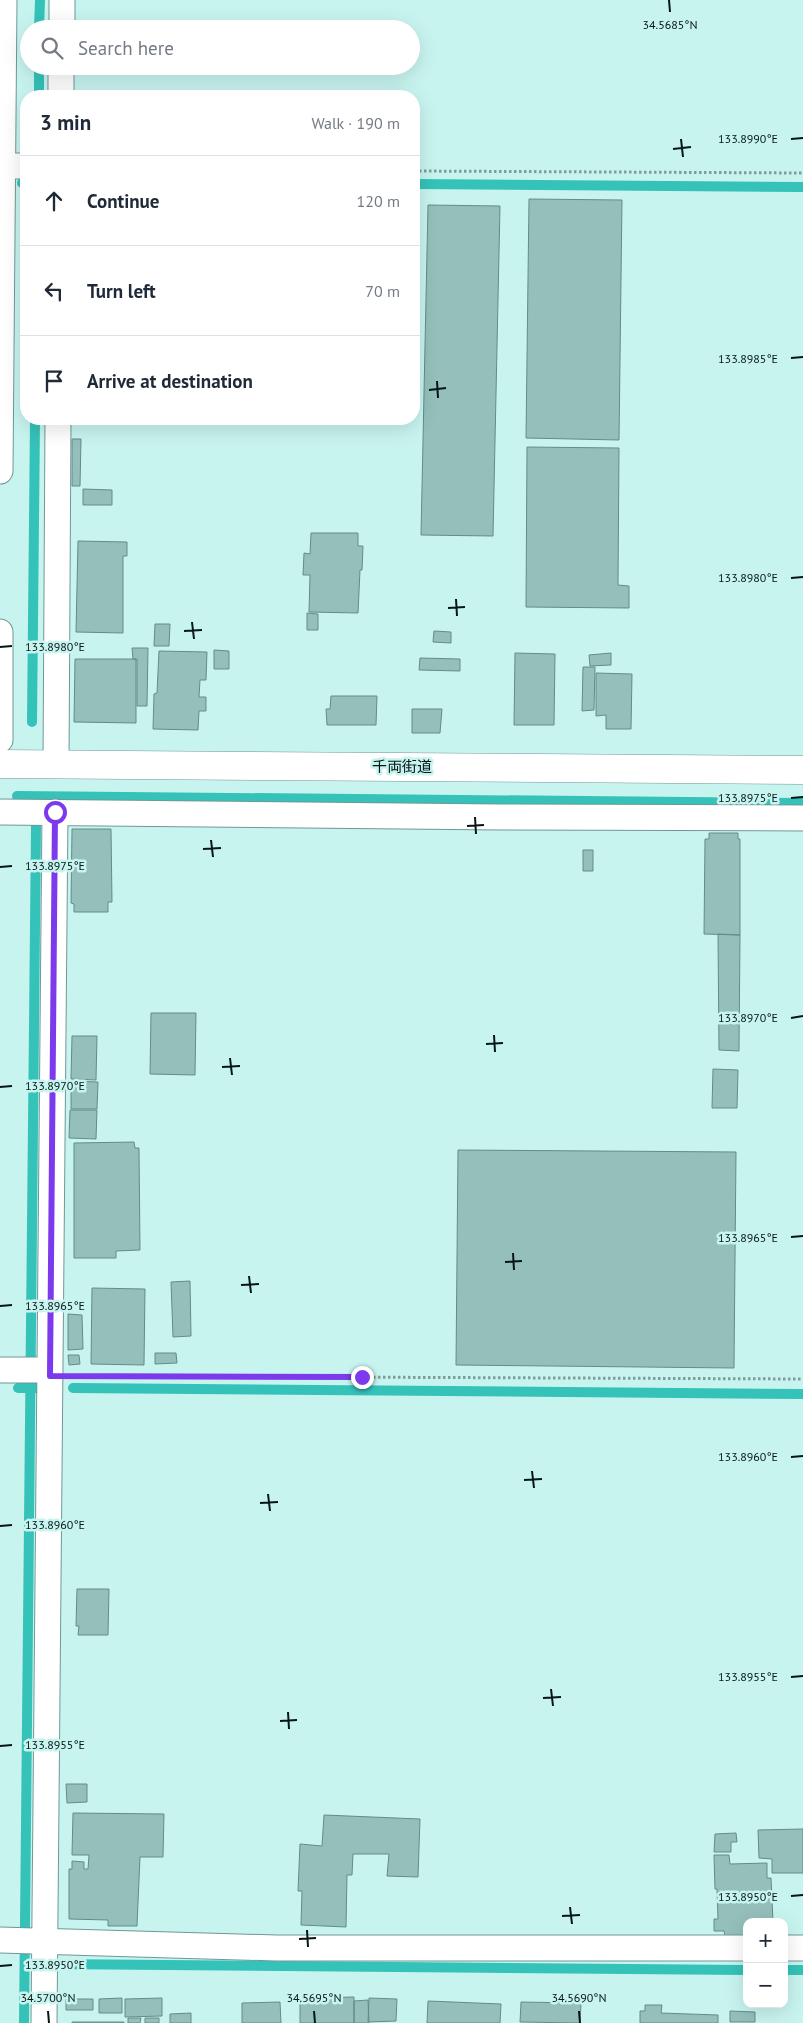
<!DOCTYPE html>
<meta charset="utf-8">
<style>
:root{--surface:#fff;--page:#f6f6f7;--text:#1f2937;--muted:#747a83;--line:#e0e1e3}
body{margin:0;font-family:"PT Sans","Noto Sans JP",sans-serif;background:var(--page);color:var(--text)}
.controls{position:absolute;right:15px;bottom:15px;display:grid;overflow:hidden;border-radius:10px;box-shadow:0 5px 20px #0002}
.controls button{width:45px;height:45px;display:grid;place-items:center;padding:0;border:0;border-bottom:1px solid var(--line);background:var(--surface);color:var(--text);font:25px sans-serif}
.stop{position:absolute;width:15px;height:15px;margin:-11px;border:4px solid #7c3aed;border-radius:50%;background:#fff}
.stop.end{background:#7c3aed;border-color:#fff;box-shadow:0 1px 5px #0008}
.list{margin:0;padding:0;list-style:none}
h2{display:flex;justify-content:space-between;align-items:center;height:65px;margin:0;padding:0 20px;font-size:21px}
h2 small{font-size:16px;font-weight:400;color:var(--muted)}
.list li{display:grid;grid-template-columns:32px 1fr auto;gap:15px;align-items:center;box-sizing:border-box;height:90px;padding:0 20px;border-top:1px solid var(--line)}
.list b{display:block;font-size:19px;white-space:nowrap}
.list em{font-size:16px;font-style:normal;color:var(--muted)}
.icon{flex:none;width:28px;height:28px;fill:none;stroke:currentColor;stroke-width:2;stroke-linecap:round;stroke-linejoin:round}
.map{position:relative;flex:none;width:803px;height:2023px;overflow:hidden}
.search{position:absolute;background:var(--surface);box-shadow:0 5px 20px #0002;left:20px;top:20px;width:400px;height:55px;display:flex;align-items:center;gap:12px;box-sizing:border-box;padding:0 18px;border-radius:28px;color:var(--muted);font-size:19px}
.panel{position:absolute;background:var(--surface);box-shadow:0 5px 20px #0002;left:20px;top:90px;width:400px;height:335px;border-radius:20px}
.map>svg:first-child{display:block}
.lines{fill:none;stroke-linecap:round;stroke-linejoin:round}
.stream{stroke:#34c2b9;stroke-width:10}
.building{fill:#94bfbb;stroke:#638c88}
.minor-casing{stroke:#6f9895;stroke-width:27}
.tertiary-casing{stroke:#6f9895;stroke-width:29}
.path{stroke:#7c9d9a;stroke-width:3;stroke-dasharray:2.5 2.5;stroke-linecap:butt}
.minor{stroke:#fff;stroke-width:25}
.tertiary{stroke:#fff;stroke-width:28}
.route{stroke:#7c3aed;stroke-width:6}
.ticks{fill:none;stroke:#061615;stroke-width:2}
.labels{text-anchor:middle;stroke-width:5;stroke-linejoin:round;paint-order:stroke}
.street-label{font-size:15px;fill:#061615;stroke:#c8f4f0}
.ticks-label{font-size:12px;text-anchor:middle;fill:#061615;stroke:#c8f4f0;stroke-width:5;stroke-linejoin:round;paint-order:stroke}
</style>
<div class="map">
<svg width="803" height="2023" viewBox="0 0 803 2023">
<rect width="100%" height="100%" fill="#c8f4f0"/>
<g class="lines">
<!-- stream -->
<path class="stream" d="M39,29L40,0
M39,96V66
M22,183H26
M414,184L803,187
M32,722L35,419
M17,796L803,803
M18,1388H37
M73,1388L803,1394
M45,1964L747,1970
M784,1970H803
M24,2023L36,826"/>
</g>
<!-- building -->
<path class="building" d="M529,199L622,200L619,440L526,438Z
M428,205L500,206L493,536L421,535Z
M72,439H81L80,486H72Z
M527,447L619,448L618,585L629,586V608L526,607Z
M83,489L112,490V505H83Z
M311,533H358V546H363L362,570H360L358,613L309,612L310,575H303L304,553L310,554Z
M78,541L127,542V556H123V633L76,632Z
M307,613L318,614V630H307Z
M155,624H170L169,646H154Z
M434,631L451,632V643L433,642Z
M132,648H148L147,706H137V659H133Z
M214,650L229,651V669H214Z
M159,651L207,652L206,680H200L199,697H206V711H199L198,730L153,729L154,694L157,693Z
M515,653L555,654L554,725H514Z
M611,653V665L590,666L589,655Z
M420,658L460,659V671L419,670Z
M75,659H136V723L74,722Z
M583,667H595L594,710L582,711Z
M596,673L632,674L631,729H606V715L596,716Z
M331,696H377L376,725H327L326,709H330Z
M412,709H442L440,733H412Z
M72,829H111L112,902H108V912H74V904L71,903Z
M709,833H738V839H740V935L704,934L705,839H709Z
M583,850H593V871H583Z
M718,934L740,935L739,1051L719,1050Z
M151,1013H196L195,1075L150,1074Z
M72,1036H97L96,1080L71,1079Z
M713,1069L738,1070L737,1108H712Z
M71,1081L98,1082L97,1109H71Z
M70,1110H97L96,1139L69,1138Z
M134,1142L135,1148H139L140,1250L116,1251V1258H74V1143Z
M458,1150L736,1152L734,1368L456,1365Z
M190,1281L191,1336L173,1337L171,1282Z
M92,1288L145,1289L144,1365L91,1364Z
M68,1314L82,1315L83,1349L68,1350Z
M155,1353H176L177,1363L155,1364Z
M68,1355H79L80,1364L69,1365Z
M77,1589H109L108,1635H78L79,1626H76Z
M66,1784H87V1802L67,1803Z
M73,1813L164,1814L163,1857H140L137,1926H108V1920L69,1919V1869H72V1861L84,1862V1869H88L89,1855H72Z
M324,1815L420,1819L418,1877L387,1876L389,1854H353L352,1875H347L346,1927L301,1925L302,1891H298L300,1844L322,1846Z
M803,1829V1873H772V1859L759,1858L758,1830Z
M736,1833L737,1842H731V1852H714L715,1834Z
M714,1855H729L730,1864L767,1863V1878H771L773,1922H747V1936H725L724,1931H714V1919H718L717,1889H715Z
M354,1997V2023H300V1998Z
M122,1998V2013H99V1999Z
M162,1998V2016L125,2017V1999Z
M369,1998L397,1999L396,2021L368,2022Z
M66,1999H93V2010H66Z
M368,2000L369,2023H354V2001Z
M428,2001L501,2004L500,2023H427Z
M280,2002L281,2023H242V2003Z
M521,2002L581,2003L580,2023L520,2022Z
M645,2005H662L661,2013L718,2015V2023H640V2011H645Z
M730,2011L755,2012V2022H730Z
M191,2013V2023H170V2014Z
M128,2018H141L140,2023H128Z
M145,2018H159V2023H145Z
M72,2022H124V2023H72Z"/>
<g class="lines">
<!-- minor casing -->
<g class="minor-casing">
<path id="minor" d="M62,29V0
M61,96V66
M3,166H26
M0,471L4,0
M0,632V740
M56,764L58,419
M0,812L500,817L803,818
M0,1370H50
M0,1940L276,1948H747
M784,1948H803
M44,2023L55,812"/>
</g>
<!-- tertiary casing -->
<g class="tertiary-casing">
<path id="tertiary" d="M0,764L803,770"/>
</g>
<!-- path -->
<path class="path" d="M414,171L803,173
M78,1376L803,1379"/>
<!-- minor -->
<use href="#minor" class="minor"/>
<!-- tertiary -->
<use href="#tertiary" class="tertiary"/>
</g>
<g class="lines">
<!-- route -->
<path class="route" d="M55,812L50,1376L362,1377"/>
</g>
<!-- ticks -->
<path class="ticks" d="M669,0L670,12M681,139L683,157M791,139L803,138M673,149L691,147M791,358L803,357M437,381L438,398M429,390L446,388M791,578L803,577M456,599L457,616M448,608L465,607M192,622L194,639M184,631L202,630M0,647L12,646M791,798L803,797M475,817L476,834M467,826L484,825M211,840L213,857M203,849L221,848M0,867L12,866M791,1018L803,1016M494,1035L495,1052M486,1044L503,1043M230,1058L232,1075M222,1067L240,1066M0,1087L12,1086M791,1237L803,1236M513,1253L514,1270M505,1262L522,1261M249,1276L251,1293M241,1285L259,1284M0,1306L12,1305M791,1457L803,1456M532,1471L534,1488M524,1480L542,1479M268,1494L270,1511M260,1503L278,1502M0,1526L12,1525M791,1677L803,1676M551,1689L553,1706M543,1698L561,1697M288,1712L289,1729M280,1721L297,1720M0,1746L12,1745M791,1896L803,1895M570,1907L572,1924M562,1916L580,1915M307,1930L308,1947M299,1939L316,1938M0,1966L12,1965M48,2011L49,2023M314,2011L315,2023M579,2011L580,2023"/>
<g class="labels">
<!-- street labels -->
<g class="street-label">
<text x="402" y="772">千両街道</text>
</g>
</g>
<g class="ticks-label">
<text x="670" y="29">34.5685°N</text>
<text x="748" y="143">133.8990°E</text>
<text x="748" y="363">133.8985°E</text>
<text x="748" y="582">133.8980°E</text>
<text x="55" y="651">133.8980°E</text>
<text x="748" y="802">133.8975°E</text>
<text x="55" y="870">133.8975°E</text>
<text x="748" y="1022">133.8970°E</text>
<text x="55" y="1090">133.8970°E</text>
<text x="748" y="1242">133.8965°E</text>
<text x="55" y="1310">133.8965°E</text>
<text x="748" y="1461">133.8960°E</text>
<text x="55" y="1529">133.8960°E</text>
<text x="748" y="1681">133.8955°E</text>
<text x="55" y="1749">133.8955°E</text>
<text x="748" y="1901">133.8950°E</text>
<text x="55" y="1969">133.8950°E</text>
<text x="48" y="2002">34.5700°N</text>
<text x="314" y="2002">34.5695°N</text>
<text x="579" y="2002">34.5690°N</text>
</g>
</svg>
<div class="controls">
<button>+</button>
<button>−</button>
</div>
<div class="stop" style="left:55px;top:812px"></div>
<div class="stop end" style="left:362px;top:1377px"></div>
<div class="search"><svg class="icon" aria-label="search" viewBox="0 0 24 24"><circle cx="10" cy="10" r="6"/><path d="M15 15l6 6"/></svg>Search here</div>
<section class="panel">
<h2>3 min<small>Walk · 190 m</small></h2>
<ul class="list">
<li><svg class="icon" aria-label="ahead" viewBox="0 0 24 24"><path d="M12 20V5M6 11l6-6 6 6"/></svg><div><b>Continue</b></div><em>120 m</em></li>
<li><svg class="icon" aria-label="left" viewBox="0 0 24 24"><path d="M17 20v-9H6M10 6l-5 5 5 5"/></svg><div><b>Turn left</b></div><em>70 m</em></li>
<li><svg class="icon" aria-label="arrive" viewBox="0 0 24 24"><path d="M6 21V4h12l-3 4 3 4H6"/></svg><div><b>Arrive at destination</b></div></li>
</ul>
</section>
</div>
